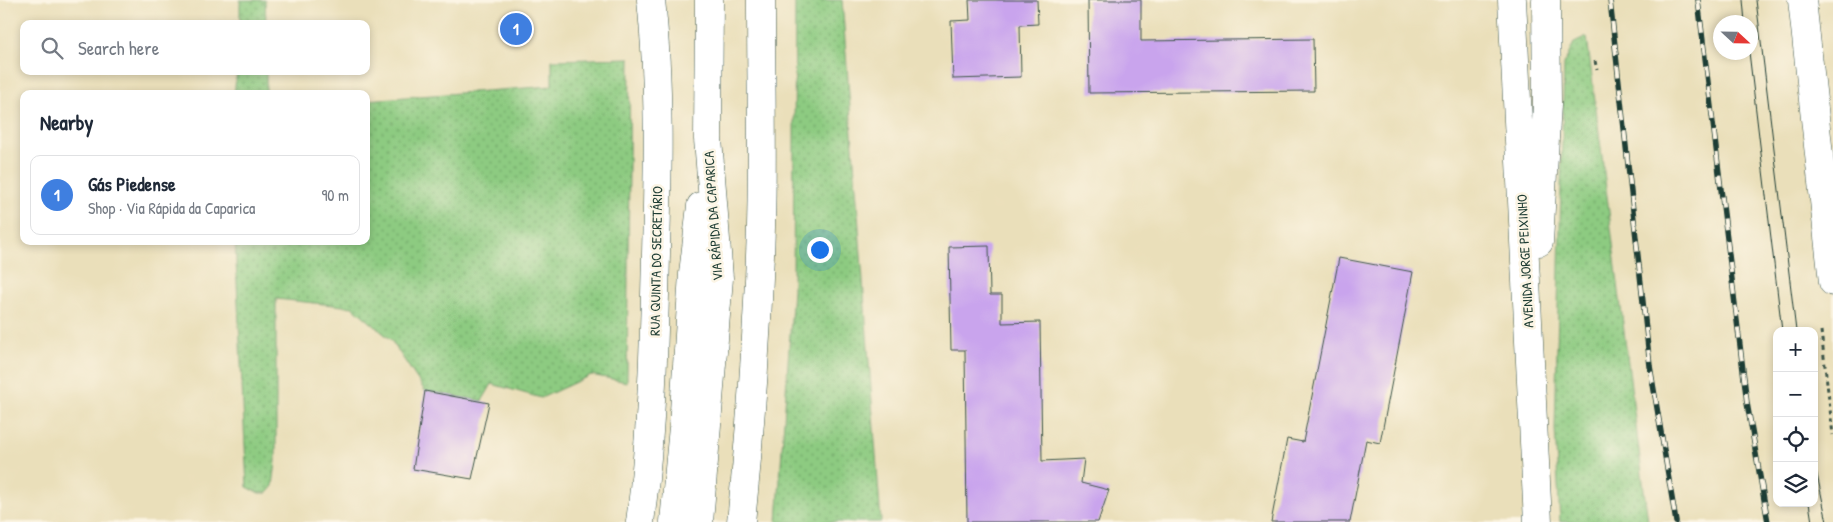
<!DOCTYPE html>
<meta charset="utf-8">
<style>
:root{--surface:#fff;--page:#f6f6f7;--text:#1f2937;--muted:#747a83;--line:#e0e1e3;--accent:#db2777}
body{margin:0;font-family:"Patrick Hand",sans-serif;background:var(--page);color:var(--text)}
.controls{position:absolute;right:15px;bottom:15px;display:grid;overflow:hidden;border-radius:10px;box-shadow:0 2px 8px #0003}
.controls button{width:45px;height:45px;display:grid;place-items:center;padding:0;border:0;border-bottom:1px solid var(--line);background:var(--surface);color:var(--text);font:25px sans-serif}
.compass{position:absolute;left:1713px;top:15px;width:45px;height:45px;border-radius:50%;background:var(--surface);box-shadow:0 2px 8px #0003;rotate:112deg}
.you{position:absolute;left:819px;top:249px;width:18px;height:18px;margin:-12px;border:4px solid #fff;border-radius:50%;background:#1a73e8;box-shadow:0 0 0 8px #1a73e833}
.badge{display:grid;place-items:center;width:32px;height:32px;border-radius:50%;background:var(--accent);color:#fff;font-size:16px;font-weight:700}
.pin{position:absolute;translate:-50% -50%;border:2px solid #fff;box-shadow:0 1px 5px #0006}
.list{margin:0;padding:0;list-style:none}
h2{display:flex;justify-content:space-between;align-items:center;height:65px;margin:0;padding:0 20px;font-size:21px}
h2 small{font-size:16px;font-weight:400;color:var(--muted)}
.list li{display:grid;grid-template-columns:32px 1fr auto;gap:15px;align-items:center;box-sizing:border-box;height:80px;margin:0 10px 10px;padding:0 10px;border:1px solid var(--line);border-radius:10px}
.list b{display:block;font-size:19px;white-space:nowrap}
.list p{margin:0;font-size:16px;white-space:nowrap;color:var(--muted)}
.list em{font-size:16px;font-style:normal;color:var(--muted)}
.icon{flex:none;width:28px;height:28px;fill:none;stroke:currentColor;stroke-width:2;stroke-linecap:round;stroke-linejoin:round}
.map{position:relative;flex:none;width:1833px;height:522px;overflow:hidden}
.search{position:absolute;background:var(--surface);box-shadow:0 2px 8px #0003;left:20px;top:20px;width:350px;height:55px;display:flex;align-items:center;gap:12px;box-sizing:border-box;padding:0 18px;border-radius:10px;color:var(--muted);font-size:19px}
.panel{position:absolute;background:var(--surface);box-shadow:0 2px 8px #0003;left:20px;top:90px;width:350px;height:155px;border-radius:10px}
.map>svg:first-child{display:block}
.grass{fill:url(#grass-dots);stroke:#56845a}
.building{fill:#c9a4ed}
.lines{fill:none;stroke-linecap:round;stroke-linejoin:round}
.minor-casing{stroke:#3d5548;stroke-width:29}
.highway-casing{stroke:#3d5548;stroke-width:29}
.path{stroke:#3d5548;stroke-width:3;stroke-dasharray:4 4;stroke-linecap:butt}
.minor{stroke:#fff;stroke-width:28}
.highway{stroke:#fff;stroke-width:28}
.tram{stroke:#1f3d34;stroke-width:1}
.rail-casing{stroke:#1f3d34;stroke-width:5.5}
.rail{stroke:#fcf5e5;stroke-width:4;stroke-dasharray:11;stroke-linecap:butt}
.labels{text-anchor:middle;stroke-width:5;stroke-linejoin:round;paint-order:stroke}
.street-label{font-size:14px;fill:#1f3d34;stroke:#fcf5e5}
</style>
<div class="map">
<svg width="1833" height="522" viewBox="0 0 1833 522">
<defs>
<pattern id="grass-dots" width="8" height="8" patternUnits="userSpaceOnUse" patternTransform="scale(1.25)"><rect width="8" height="8" fill="#8dcb81"/><path d="M2 2h.1M6 6h.1" fill="none" stroke="#73a66a" stroke-width="1.8" stroke-linecap="round"/></pattern>
</defs>
<rect width="100%" height="100%" fill="#fcf5e5"/>
<filter id="ink" filterUnits="userSpaceOnUse"><feTurbulence type="fractalNoise" baseFrequency=".02" numOctaves="2"/><feDisplacementMap in="SourceGraphic" scale="10" xChannelSelector="R" yChannelSelector="G"/><feConvolveMatrix kernelMatrix="1 2 1 2 8 2 1 2 1" color-interpolation-filters="sRGB"/></filter>
<filter id="wash" filterUnits="userSpaceOnUse"><feTurbulence type="fractalNoise" baseFrequency=".0096" numOctaves="4" result="noise"/><feDisplacementMap in="SourceGraphic" scale="20" xChannelSelector="R" yChannelSelector="G"/><feGaussianBlur stdDeviation="1.12" result="paint"/><feColorMatrix in="noise" values="0 0 0 0 0 0 0 0 0 0 0 0 0 0 0 0 0 1.4 0 .05"/><feComposite in="paint" operator="in"/></filter>
<g filter="url(#wash)">
<rect width="100%" height="100%" fill="#eadfba"/>
<!-- grass -->
<path class="grass" d="M240,0H265L266,24H240Z
M795,0H842L881,522H777L793,290Z
M1587,37L1590,61L1648,522H1560L1555,429L1564,64L1574,43Z
M630,58L627,382L591,375L541,398L492,384L482,401L425,391L391,340L353,307L276,299V462L273,486L267,493H259L247,487L235,241H366V100L552,86V60Z
M237,71H266V94H234Z"/>
<g id="blocks">
<!-- building -->
<path class="building" d="M969,0H1037L1038,24L1020,25L1021,77L953,79L951,21L970,20Z
M1088,0H1141V41L1313,39L1314,91L1089,93Z
M989,246L990,295H1002V323L1040,322L1042,461L1084,459L1081,483L1109,490L1098,522H967L965,350H951L949,247Z
M1339,258L1413,272L1380,443L1366,440L1350,522H1271L1287,439L1303,442Z
M425,391L489,403L472,479L413,469Z"/>
</g>
</g>
<g filter="url(#ink)">
<use href="#blocks" fill-opacity="0" stroke="#3d5548" stroke-width="1"/>
<g class="lines">
<!-- minor casing -->
<g class="minor-casing">
<path id="minor" d="M1512,0L1538,522
M1802,0L1833,282
M1539,242L1547,104L1546,0
M640,522C652,433 654,343 656,254C658,170 660,83 651,0"/>
</g>
<!-- highway casing -->
<g class="highway-casing">
<path id="highway" d="M674,522L683,427L693,274L701,206
M699,522L719,278L708,139L709,0
M741,522C751,424 758,326 761,227C763,152 761,76 761,0"/>
</g>
<!-- path -->
<path class="path" d="M1595,61L1597,70
M1821,331L1833,435"/>
<!-- minor -->
<use href="#minor" class="minor"/>
<!-- highway -->
<use href="#highway" class="highway"/>
<!-- tram -->
<path class="tram" d="M1743,0L1745,22
M1756,0L1796,331
M1749,52L1782,331
M1814,460L1827,522
M1809,503L1812,522"/>
<!-- rail casing -->
<g class="rail-casing">
<path id="rail" d="M1610,0L1650,366L1676,522
M1698,0L1747,403L1768,522"/>
</g>
<!-- rail -->
<use href="#rail" class="rail"/>
</g>
</g>
<g class="labels">
<!-- street labels -->
<g class="street-label">
<text transform="translate(713 216) rotate(-94)" y="5">VIA RÁPIDA DA CAPARICA</text>
<text transform="translate(656 261) rotate(-89)" y="5">RUA QUINTA DO SECRETÁRIO</text>
<text transform="translate(1525 261) rotate(-93)" y="5">AVENIDA JORGE PEIXINHO</text>
</g>
</g>
</svg>
<div class="controls">
<button>+</button>
<button>−</button>
<button><svg class="icon" aria-label="locate" viewBox="0 0 24 24"><circle cx="12" cy="12" r="6"/><path d="M12 2v4M12 18v4M2 12h4M18 12h4"/></svg></button>
<button><svg class="icon" aria-label="layers" viewBox="0 0 24 24"><path d="M12 4l9 5-9 5-9-5zM3 14l9 5 9-5"/></svg></button>
</div>
<svg class="compass" viewBox="-18 -18 36 36"><path d="M0-13l5 13h-10z" fill="#e53935"/><path d="M0 13l5-13h-10z" fill="#747a83"/></svg>
<div class="you"></div>
<div class="pin badge" style="left:516px;top:29px;background:#3f7fe0">1</div>
<div class="search"><svg class="icon" aria-label="search" viewBox="0 0 24 24"><circle cx="10" cy="10" r="6"/><path d="M15 15l6 6"/></svg>Search here</div>
<section class="panel">
<h2>Nearby<small></small></h2>
<ul class="list">
<li><span class="badge" style="background:#3f7fe0">1</span><div><b>Gás Piedense</b><p>Shop · Via Rápida da Caparica</p></div><em>90 m</em></li>
</ul>
</section>
</div>
